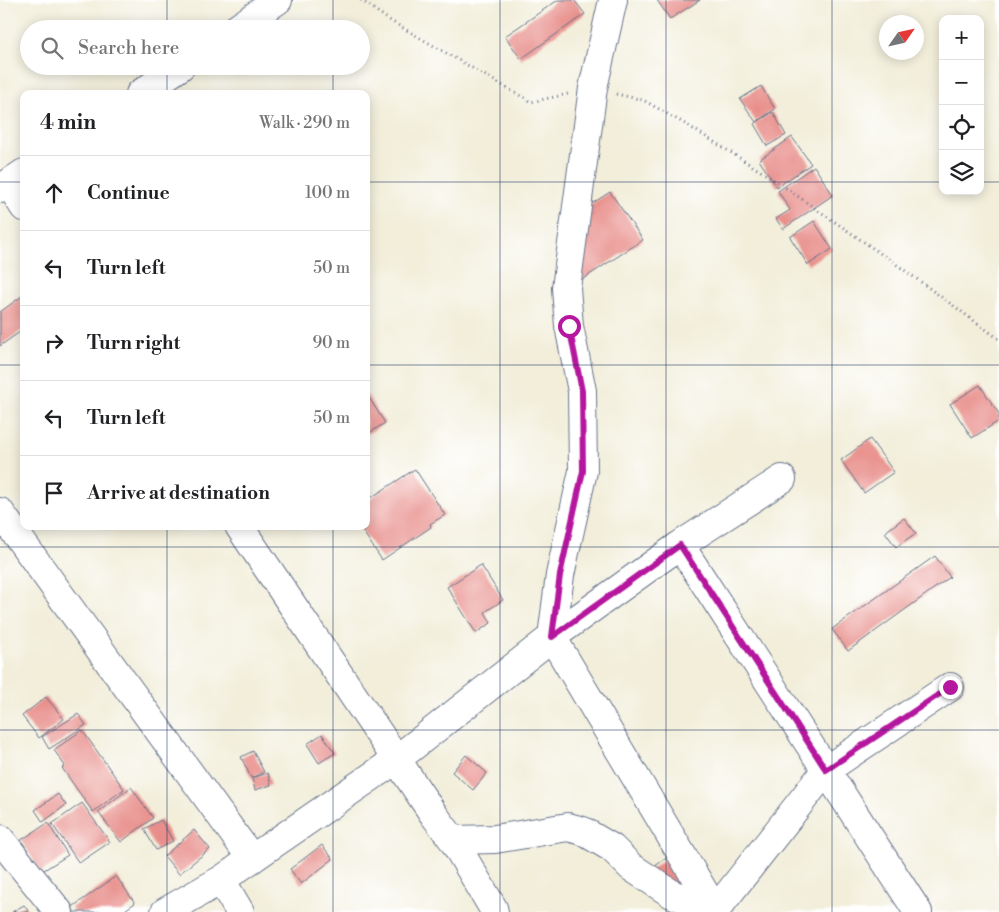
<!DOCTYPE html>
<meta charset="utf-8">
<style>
:root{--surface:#fff;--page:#f6f6f6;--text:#202124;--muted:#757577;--line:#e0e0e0}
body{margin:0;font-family:"Libre Bodoni",serif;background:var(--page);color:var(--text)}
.controls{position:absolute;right:15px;top:15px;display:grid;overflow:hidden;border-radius:10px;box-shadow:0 2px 12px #0003}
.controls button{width:45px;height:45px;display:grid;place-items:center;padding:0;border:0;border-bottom:1px solid var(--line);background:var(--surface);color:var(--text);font:25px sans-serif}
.compass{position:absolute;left:879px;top:15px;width:45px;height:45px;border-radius:50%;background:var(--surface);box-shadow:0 2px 12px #0003;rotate:56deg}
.stop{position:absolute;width:15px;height:15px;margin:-11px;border:4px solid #b5179e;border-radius:50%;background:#fff}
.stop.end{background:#b5179e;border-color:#fff;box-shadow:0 1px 5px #0008}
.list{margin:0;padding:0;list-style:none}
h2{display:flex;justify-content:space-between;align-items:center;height:65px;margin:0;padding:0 20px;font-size:21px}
h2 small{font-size:16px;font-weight:400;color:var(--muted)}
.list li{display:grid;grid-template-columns:32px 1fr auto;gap:15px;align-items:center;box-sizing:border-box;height:75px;padding:0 20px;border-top:1px solid var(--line)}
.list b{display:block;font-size:19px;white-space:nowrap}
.list em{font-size:16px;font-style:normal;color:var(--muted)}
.icon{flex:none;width:28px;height:28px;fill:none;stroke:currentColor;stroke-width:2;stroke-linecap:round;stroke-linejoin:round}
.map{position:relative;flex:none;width:999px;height:912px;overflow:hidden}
.search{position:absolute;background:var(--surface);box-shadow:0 2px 12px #0003;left:20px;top:20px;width:350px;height:55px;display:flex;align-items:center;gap:12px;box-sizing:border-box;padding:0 18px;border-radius:28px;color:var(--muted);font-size:19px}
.panel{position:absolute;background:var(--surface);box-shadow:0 2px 12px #0003;left:20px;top:90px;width:350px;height:440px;border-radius:10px}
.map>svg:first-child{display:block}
.building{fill:#e88e8a}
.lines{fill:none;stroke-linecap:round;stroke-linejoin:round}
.minor-casing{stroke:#667289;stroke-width:30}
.path{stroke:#667289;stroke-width:3;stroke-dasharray:1 4;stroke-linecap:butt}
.minor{stroke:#fff;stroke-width:28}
.route{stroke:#b5179e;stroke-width:6}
.grid{fill:none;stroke:#1b2f5e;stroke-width:1;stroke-opacity:0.55}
</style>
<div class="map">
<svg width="999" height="912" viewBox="0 0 999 912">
<rect width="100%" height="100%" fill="#fff"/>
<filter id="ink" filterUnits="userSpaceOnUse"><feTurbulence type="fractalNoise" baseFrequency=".02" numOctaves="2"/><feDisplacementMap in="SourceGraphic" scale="10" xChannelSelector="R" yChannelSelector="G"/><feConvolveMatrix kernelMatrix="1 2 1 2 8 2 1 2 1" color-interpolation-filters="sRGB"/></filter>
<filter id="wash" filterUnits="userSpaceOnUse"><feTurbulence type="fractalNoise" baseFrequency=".0096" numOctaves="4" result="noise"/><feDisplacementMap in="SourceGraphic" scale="20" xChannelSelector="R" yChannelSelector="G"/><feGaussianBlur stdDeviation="1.12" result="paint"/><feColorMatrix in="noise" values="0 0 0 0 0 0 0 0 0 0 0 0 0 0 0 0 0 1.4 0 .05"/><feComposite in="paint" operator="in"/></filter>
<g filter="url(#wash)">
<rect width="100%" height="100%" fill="#f2eeda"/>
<g id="blocks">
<!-- building -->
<path class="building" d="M558,0H574L585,14L521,59L505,36Z
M657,0H700L670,19Z
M761,86L775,109L756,122L740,99Z
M773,112L786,135L767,146L754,124Z
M792,137L811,164L777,187L759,160Z
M814,166L833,195L783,229L776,219L790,210L778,191Z
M610,192L643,240L580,281L557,245L568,238L559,225Z
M814,221L832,249L808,265L790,237Z
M22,296L24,298V329L0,346V312Z
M980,385L999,414V421L972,438L950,404Z
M366,393L385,423L366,435Z
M870,439L894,472L864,493L841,460Z
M415,469L445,515L430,524L431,527L382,560L359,526H366V501Z
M904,518L916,533L896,547L885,532Z
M935,556L950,577L848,651L832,629Z
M481,565L503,600L485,612L491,623L476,633L447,587Z
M46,697L64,719L39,738L22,716Z
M78,714L86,725L49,749L42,737Z
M82,730L124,789L93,812L62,768L65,766L54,750Z
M322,734L335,753L319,763L307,744Z
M253,751L264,772L251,778L241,757Z
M466,755L487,773L473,790L452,772Z
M268,773L271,785L255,790L252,778Z
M131,787L153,818L121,842L98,812Z
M58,794L66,805L43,822L35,810Z
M82,803L110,842L79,863L52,824Z
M161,820L173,841L156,850L144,829Z
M48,823L68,855L41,872L21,840Z
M194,830L210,849L179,874L164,856Z
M322,845L333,859L301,884L290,869Z
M672,854L688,876L659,896L644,874Z
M116,876L135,903L122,912H74L71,908Z
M24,905L29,912H12Z"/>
</g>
</g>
<g filter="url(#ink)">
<use href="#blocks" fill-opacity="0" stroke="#667289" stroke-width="1"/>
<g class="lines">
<!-- minor casing -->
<g class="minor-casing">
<path id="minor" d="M613,0L593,88L566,288L569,326L582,391L583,471L560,575L552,637L716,912
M236,29L278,0
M140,94L181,66
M9,183L24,207
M0,189L24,173
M0,512L252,859
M239,526L434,815L453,840L493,908L494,912
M680,545L918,912
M0,839L59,912
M453,840L495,839L568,827L583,831L612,848L631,867L672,894L715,911L826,770L950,687
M221,880L240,912
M165,912L221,880L397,759L552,637L680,545L782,479"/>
</g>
<!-- path -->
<path class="path" d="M361,0L389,20L531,102L568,94
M616,94L643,100L687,125L770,177L903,269L999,339"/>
<!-- minor -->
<use href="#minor" class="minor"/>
</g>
</g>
<g class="lines" filter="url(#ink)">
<!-- route -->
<path class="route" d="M569,326L582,391L583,471L560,575L552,637L680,545L826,770L950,687"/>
</g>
<!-- grid -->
<path class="grid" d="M167,0V29M333,0V29M500,0V912M666,0V912M832,0V912M167,66V94M333,66V94M0,182H24M366,182H943M980,182H999M0,365H24M366,365H999M167,526V912M333,526V912M0,547H999M0,730H999"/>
</svg>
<div class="controls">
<button>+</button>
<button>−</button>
<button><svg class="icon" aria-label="locate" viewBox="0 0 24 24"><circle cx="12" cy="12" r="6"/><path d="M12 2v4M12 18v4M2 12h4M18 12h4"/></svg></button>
<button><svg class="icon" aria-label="layers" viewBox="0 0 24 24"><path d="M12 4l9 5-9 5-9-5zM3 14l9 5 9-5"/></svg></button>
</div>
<svg class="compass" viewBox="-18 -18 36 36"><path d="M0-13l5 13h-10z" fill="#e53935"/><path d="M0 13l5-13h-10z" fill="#757577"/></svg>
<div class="stop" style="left:569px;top:326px"></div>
<div class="stop end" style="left:950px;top:687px"></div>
<div class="search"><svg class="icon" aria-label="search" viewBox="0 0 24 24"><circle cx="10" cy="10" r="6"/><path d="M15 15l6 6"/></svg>Search here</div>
<section class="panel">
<h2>4 min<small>Walk · 290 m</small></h2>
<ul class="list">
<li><svg class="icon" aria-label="ahead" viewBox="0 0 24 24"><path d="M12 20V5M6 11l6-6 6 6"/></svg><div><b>Continue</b></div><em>100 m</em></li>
<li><svg class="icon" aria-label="left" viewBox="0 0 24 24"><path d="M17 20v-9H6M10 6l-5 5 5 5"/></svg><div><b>Turn left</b></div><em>50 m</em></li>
<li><svg class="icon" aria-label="right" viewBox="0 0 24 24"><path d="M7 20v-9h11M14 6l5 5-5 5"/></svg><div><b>Turn right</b></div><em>90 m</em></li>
<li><svg class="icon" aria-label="left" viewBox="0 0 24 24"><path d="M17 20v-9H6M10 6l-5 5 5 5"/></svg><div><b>Turn left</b></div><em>50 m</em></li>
<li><svg class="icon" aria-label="arrive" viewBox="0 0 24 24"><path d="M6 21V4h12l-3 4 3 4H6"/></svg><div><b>Arrive at destination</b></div></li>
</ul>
</section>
</div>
